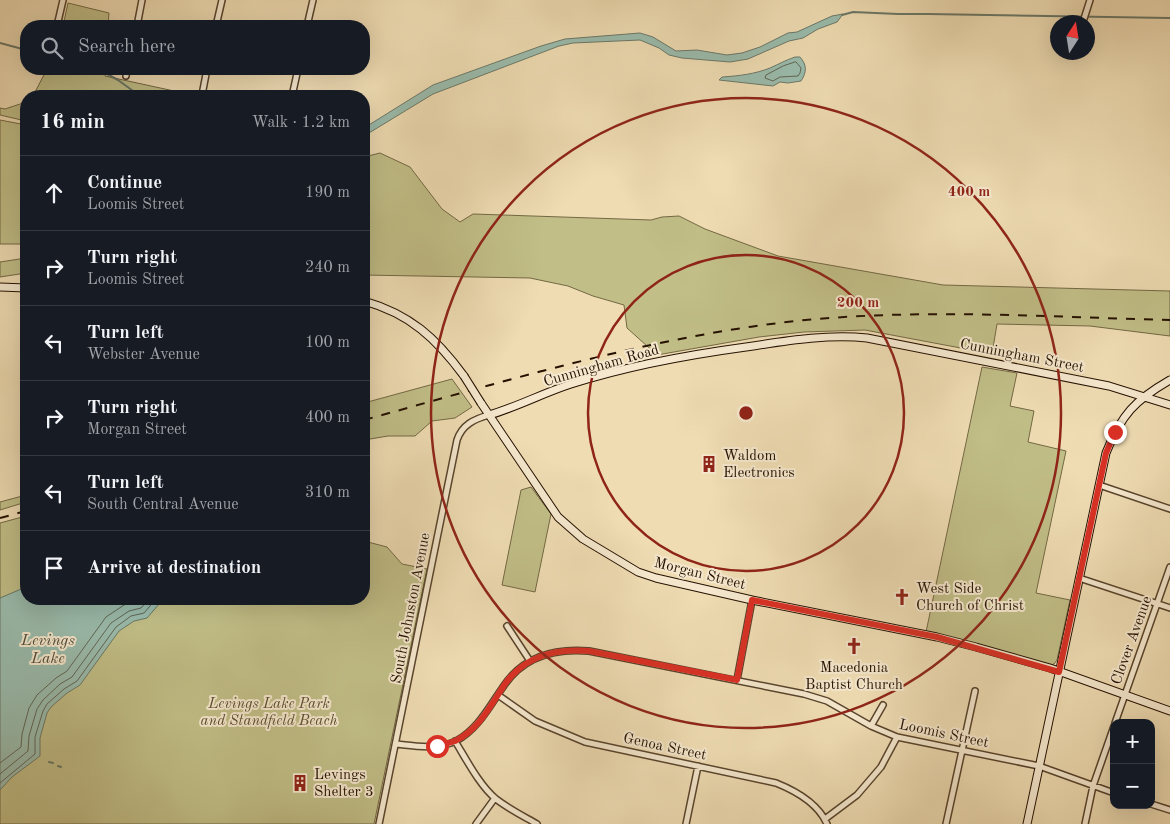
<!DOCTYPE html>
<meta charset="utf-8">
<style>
:root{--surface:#171b24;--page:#20242c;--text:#f1f3f6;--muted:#9ea1a6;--line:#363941}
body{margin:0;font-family:"Old Standard TT",serif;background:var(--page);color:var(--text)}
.controls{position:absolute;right:15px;bottom:15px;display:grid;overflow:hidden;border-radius:10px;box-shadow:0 5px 20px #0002}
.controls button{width:45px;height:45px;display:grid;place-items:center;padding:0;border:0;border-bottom:1px solid var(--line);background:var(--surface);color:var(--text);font:25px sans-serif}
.compass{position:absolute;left:1050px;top:15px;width:45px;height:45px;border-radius:50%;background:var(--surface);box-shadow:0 5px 20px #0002;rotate:12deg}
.stop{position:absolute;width:15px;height:15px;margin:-11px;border:4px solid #d93025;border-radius:50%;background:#fff}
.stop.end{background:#d93025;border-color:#fff;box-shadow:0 1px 5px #0008}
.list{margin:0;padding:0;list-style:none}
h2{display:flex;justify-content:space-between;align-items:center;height:65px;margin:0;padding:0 20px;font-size:21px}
h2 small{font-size:16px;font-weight:400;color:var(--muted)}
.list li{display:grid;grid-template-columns:32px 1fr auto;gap:15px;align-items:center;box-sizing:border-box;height:75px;padding:0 20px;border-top:1px solid var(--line)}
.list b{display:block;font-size:19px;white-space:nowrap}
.list p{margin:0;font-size:16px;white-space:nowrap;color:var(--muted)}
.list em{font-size:16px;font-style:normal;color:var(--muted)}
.icon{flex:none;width:28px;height:28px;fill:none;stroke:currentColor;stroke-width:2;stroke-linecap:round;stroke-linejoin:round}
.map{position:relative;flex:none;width:1170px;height:824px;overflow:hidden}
.search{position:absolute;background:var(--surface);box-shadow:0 5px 20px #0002;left:20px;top:20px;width:350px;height:55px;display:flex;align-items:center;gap:12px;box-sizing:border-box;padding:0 18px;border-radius:20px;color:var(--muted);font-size:19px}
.panel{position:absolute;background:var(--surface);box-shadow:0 5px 20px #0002;left:20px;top:90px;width:350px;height:515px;border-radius:20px}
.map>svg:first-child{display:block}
.green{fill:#c1be87;stroke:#736844}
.water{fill:#9abcad;stroke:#6b7868}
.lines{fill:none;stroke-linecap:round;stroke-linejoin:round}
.shore{stroke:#606656;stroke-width:1}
.stream{stroke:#6b7868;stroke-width:2}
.street-casing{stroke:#58442d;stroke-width:8}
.secondary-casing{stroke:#251100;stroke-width:9}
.street{stroke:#f5e8ce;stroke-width:5}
.secondary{stroke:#f5e8ce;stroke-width:7}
.rail{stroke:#251100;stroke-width:2;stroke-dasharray:9 9;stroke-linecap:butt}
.secondary-bridge-casing{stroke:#251100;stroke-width:9;stroke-linecap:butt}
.secondary-bridge{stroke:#f5e8ce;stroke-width:7}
.route{stroke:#d93025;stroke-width:6}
.ring{fill:none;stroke:#8f2418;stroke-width:2.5}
.labels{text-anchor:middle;stroke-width:4;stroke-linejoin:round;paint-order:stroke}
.street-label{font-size:15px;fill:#251100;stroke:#f5e8ce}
.poi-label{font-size:15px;fill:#251100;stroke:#f5e8ce;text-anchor:start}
.park-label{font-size:15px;font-style:italic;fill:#5c4e2f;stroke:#f5e8ce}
.water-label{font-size:16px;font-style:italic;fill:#4e4d3d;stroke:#f5e8ce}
.centre{fill:#8f2418;stroke:#f5e8ce;stroke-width:2.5}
.ring-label{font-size:15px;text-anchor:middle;font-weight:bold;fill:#8f2418;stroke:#f5e8ce;stroke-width:4;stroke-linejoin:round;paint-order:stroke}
</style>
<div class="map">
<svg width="1170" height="824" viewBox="0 0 1170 824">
<rect width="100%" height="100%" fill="#efdcb3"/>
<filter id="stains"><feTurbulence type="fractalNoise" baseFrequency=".004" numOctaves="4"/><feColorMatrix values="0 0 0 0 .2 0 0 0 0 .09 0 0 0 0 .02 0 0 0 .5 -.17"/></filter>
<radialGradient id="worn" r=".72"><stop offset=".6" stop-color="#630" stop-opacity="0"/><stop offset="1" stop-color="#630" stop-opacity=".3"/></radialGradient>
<!-- green -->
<path class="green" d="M68,3L109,13L108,26H63Z
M47,69H106L105,76L197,96H33Z
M26,102V121L0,115V108L5,109Z
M0,120L26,125V244H0Z
M380,153L410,167L442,209L460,222L473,214L651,220L662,217L679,216L705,229L778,256L943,285L1170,291V336L1090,326L997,324L993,348L982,352L865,330L804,332L759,337L657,355L627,328L624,305L593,296L568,286L530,278L364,275V157Z
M26,258V273L0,277V262Z
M982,367L1017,373L1010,406L1034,411L1028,442L1066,451L1036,593L1070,600L1057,660L1054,664L1048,666L926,632Z
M452,379L472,407L455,418L432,421L415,436H388L364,440V403Z
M531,487L551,514L535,592L502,585L521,490Z
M26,495V502L0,510V502Z
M26,516V599H364V541L387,547L402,564L427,569L374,824H0V523Z"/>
<!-- water -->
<path class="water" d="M843,14L837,22L818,29L803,38L789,41L748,59L730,62L682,58L669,55L659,48L640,40L573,43L559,46L433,94L364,136V128L433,85L541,46L565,39L640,33L653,37L676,51L697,50L727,55L742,53L760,47L788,33L797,32L832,16Z
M795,57H800C807,65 807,72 801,81L788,83L780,82L773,86L719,80L722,77C738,76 755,74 770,68C779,64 786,60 795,57Z
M26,587V599H161L159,604L147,618L134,621L119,631L80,685L67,693L51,707L47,713L40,738V756L12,777L0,790V598Z"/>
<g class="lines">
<!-- shore -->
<path class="shore" d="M796,62L801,68L800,73L798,76L780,77L773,81L765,78L766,75L783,66Z
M0,763L21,747L22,734L29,708L37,695L56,678L67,671L106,617L124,605L139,599
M0,774L28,751L29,736L37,709L43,700L60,684L72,677L111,623L129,611L141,608L149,599
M0,783L35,754V737L43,711L47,704L64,689L77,681L116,627L131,616L144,613L156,599"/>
<!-- stream -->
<path class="stream" d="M842,15L853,12L898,14H928L1170,18
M0,43L26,50
M98,69L118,80L140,96
M49,762L53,763
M58,766L61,767"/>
<!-- street casing -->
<g class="street-casing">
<path id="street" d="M1083,22L1090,0
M57,26L63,0
M137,26L142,0
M216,26L222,0
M307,26L313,0
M126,76L127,69
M202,95L207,69
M292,96L298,69
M1099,485L1170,509
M1079,578L1170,608
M507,626L530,661
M737,680L752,600
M498,695L535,721L585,742L776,783C796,791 818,803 827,824
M1115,723L1170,567
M871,726L883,705
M455,741C466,759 480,786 496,799C509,809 523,816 537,824
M396,744C415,746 437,750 456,741C478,729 489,707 503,687C523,656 554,648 589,651L804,694L827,701L871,726L897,737L1039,766L1114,793
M1151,804L1170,810
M825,819L857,795L881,767L897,737
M379,824L457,440C462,425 474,419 489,415
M476,824L495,798
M686,824L698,766
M946,824L975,691
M1085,824L1093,786L1114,726"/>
</g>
<!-- secondary casing -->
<g class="secondary-casing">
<path id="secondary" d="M0,287L26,288
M364,301C410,314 436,338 464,376
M481,403L558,517L583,539L638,572L656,578L752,600L937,637L976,647L1050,668L1170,711
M489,415C517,407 543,393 571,384C627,366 687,355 746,347C786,341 827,334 867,338L1109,386L1170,405
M1027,824L1106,453C1121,415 1135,400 1170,380"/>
</g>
<!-- street -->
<use href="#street" class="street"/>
<!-- secondary -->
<use href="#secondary" class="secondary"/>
<!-- rail -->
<path class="rail" d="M364,420C506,381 649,337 796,321C921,308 1045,317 1170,320
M0,518L26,511"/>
<!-- secondary-bridge casing -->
<g class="secondary-bridge-casing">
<path id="secondary-bridge" d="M464,376L481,403"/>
</g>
<!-- secondary-bridge -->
<use href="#secondary-bridge" class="secondary-bridge"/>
</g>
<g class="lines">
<!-- route -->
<path class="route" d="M437,746C443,744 450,743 455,741C478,730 490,707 503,687C523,656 554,648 589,651L737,680L752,600L937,637L1059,672L1106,453L1115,432"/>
</g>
<!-- distance rings -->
<g class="ring">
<circle cx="746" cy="413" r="158"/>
<circle cx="746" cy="413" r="315"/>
</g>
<!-- icons -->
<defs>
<g id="building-bare" transform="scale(1.35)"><path d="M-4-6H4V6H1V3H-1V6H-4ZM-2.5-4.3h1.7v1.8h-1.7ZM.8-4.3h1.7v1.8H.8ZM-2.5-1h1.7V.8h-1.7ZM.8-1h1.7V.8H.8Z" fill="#8f2418" stroke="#f5e8ce" stroke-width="2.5" paint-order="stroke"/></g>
<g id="church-bare" transform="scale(1.35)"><path d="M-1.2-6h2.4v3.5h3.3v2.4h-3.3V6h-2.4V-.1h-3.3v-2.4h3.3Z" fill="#8f2418" stroke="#f5e8ce" stroke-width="2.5" paint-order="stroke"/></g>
</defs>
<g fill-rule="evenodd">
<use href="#building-bare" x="709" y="464"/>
<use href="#church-bare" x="902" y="597"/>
<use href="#church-bare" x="854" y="646"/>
<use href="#building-bare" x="300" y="783"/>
</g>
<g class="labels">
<!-- street labels -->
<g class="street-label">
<text transform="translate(1022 355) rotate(11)" y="5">Cunningham Street</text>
<text transform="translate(601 365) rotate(-16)" y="5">Cunningham Road</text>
<text transform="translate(700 573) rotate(14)" y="5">Morgan Street</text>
<text transform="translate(410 608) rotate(-79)" y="5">South Johnston Avenue</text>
<text transform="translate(1131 640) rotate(-70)" y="5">Clover Avenue</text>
<text transform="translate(944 733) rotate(12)" y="5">Loomis Street</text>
<text transform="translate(665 746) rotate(12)" y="5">Genoa Street</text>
</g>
<!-- poi labels -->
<g class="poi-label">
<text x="723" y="460">Waldom<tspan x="723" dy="17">Electronics</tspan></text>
<text x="916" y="593">West Side<tspan x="916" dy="17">Church of Christ</tspan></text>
<text x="854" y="672" text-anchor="middle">Macedonia<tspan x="854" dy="17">Baptist Church</tspan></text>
<text x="314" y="779">Levings<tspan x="314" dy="17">Shelter 3</tspan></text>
</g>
<!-- park labels -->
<g class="park-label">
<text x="269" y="708">Levings Lake Park<tspan x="269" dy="17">and Standfield Beach</tspan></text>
</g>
<!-- water labels -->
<g class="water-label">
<text x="48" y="645">Levings<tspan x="48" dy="18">Lake</tspan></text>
</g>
</g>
<circle cx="746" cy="413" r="8" class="centre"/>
<g class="ring-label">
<text x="969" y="196">400 m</text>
<text x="858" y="307">200 m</text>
</g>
<rect width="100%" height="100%" filter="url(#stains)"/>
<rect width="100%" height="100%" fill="url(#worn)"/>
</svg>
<div class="controls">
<button>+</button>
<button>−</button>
</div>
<svg class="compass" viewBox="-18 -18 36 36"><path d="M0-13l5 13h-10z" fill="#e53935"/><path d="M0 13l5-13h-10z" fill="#9ea1a6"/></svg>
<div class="stop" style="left:437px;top:746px"></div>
<div class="stop end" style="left:1115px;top:432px"></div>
<div class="search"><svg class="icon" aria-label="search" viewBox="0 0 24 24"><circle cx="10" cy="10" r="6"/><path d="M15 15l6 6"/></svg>Search here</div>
<section class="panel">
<h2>16 min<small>Walk · 1.2 km</small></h2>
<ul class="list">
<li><svg class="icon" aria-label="ahead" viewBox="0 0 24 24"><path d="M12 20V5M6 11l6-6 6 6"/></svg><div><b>Continue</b><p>Loomis Street</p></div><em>190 m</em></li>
<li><svg class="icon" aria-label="right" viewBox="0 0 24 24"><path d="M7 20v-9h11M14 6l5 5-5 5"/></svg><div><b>Turn right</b><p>Loomis Street</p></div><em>240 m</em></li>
<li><svg class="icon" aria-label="left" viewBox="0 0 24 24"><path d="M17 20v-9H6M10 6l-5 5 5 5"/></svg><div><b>Turn left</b><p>Webster Avenue</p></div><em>100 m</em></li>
<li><svg class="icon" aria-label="right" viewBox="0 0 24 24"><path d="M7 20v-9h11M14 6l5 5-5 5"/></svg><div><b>Turn right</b><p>Morgan Street</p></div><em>400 m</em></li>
<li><svg class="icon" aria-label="left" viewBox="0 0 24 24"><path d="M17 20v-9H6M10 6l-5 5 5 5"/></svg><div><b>Turn left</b><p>South Central Avenue</p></div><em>310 m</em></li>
<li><svg class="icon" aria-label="arrive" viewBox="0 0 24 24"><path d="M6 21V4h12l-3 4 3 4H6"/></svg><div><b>Arrive at destination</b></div></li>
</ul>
</section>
</div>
